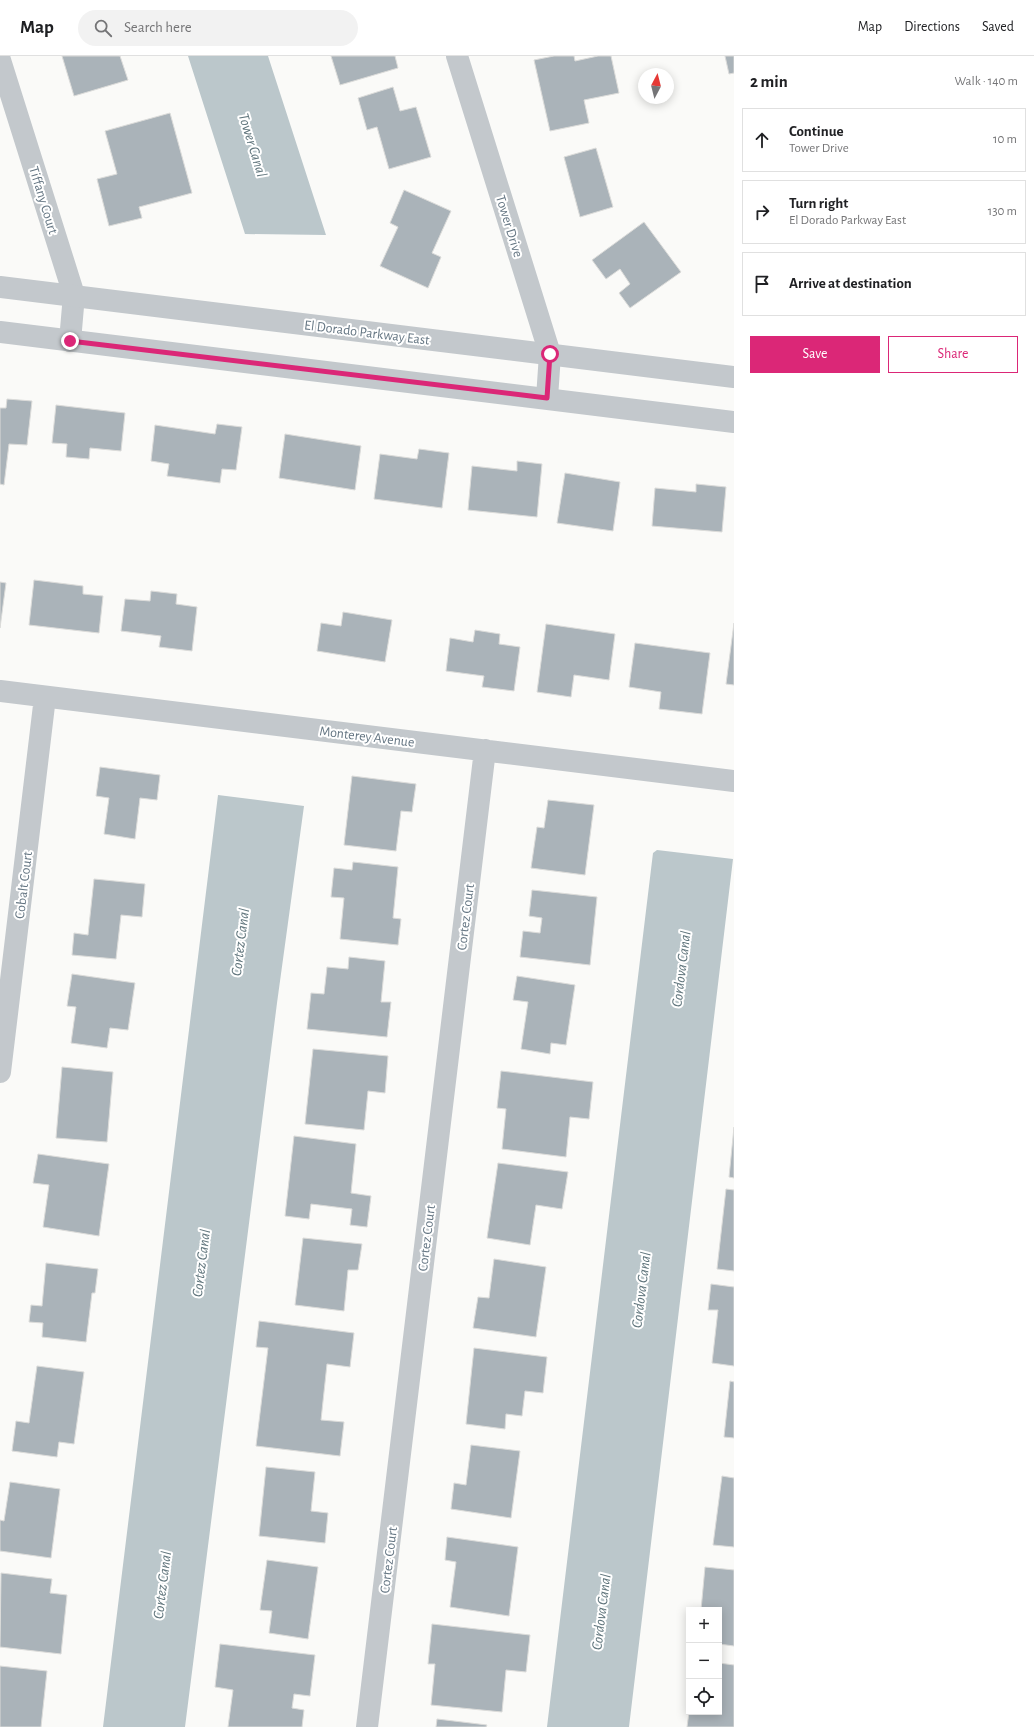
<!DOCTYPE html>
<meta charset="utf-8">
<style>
:root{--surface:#fff;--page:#f2f2f2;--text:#202124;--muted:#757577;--line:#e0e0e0;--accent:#db2777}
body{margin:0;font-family:"Alegreya Sans",sans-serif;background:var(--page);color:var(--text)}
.controls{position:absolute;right:12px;bottom:12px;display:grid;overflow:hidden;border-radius:0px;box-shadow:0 2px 10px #0003}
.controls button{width:36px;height:36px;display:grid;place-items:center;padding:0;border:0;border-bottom:1px solid var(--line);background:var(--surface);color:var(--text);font:20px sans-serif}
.compass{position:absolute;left:638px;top:12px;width:36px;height:36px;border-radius:50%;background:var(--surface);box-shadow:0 2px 10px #0003;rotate:7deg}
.stop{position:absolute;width:12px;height:12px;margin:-9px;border:3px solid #db2777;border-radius:50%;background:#fff}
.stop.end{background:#db2777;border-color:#fff;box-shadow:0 1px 4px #0008}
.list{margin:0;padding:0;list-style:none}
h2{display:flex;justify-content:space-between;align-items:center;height:52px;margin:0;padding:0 16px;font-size:17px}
h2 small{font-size:13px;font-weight:400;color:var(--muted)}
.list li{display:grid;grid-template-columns:26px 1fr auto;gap:12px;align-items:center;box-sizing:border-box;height:64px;margin:0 8px 8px;padding:0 8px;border:1px solid var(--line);border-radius:0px}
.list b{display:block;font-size:15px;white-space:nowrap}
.list p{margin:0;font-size:13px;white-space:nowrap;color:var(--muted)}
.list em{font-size:13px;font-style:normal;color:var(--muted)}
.actions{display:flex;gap:8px;padding:12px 16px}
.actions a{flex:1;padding:9px 0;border:1px solid var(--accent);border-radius:0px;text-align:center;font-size:14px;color:var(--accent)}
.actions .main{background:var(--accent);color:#fff}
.icon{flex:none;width:22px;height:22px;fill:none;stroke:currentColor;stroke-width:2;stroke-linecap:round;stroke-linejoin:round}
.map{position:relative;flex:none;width:734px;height:1671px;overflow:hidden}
header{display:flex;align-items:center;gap:24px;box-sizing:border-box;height:56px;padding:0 20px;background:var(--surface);border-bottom:1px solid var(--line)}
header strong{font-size:19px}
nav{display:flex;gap:22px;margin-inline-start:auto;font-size:14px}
.search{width:280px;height:36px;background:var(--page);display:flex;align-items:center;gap:10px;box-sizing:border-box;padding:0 14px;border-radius:22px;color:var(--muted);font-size:15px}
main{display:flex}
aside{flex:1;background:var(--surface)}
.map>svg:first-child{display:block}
.water{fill:#bbc7cb}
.building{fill:#aab3b9;stroke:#dcdcda}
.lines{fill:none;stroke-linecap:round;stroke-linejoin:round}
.minor{stroke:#c3c8cc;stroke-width:22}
.tertiary{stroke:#c3c8cc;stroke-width:22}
.route{stroke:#db2777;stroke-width:5}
.labels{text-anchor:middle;stroke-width:4;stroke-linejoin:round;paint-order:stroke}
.street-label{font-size:14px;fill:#657683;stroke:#fff}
.water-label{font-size:15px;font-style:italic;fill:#60757c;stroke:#fff}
</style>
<header>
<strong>Map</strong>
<div class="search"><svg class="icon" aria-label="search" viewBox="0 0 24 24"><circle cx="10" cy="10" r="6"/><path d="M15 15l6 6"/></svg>Search here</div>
<nav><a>Map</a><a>Directions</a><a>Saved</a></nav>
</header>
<main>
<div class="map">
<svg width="734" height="1671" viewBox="0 0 734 1671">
<rect width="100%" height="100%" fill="#fafaf8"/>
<!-- water -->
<path class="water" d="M188,0H268L326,179L245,178Z
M218,739L304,750L277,947L185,1671H103Z
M657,794L733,803L629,1671H547L653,797Z"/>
<!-- building -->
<path class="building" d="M62,0H120L128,24L74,40Z
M331,0H395L398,12L340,29Z
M554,0H574L575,5L598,0H611L619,37L584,44L589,67L550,75L534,4Z
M725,0H734V17L729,18Z
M393,31L400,55L416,51L431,101L389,113L377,71L367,74L358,42Z
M170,57L192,137L139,151L142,162L109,170L97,123L117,118L105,75Z
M596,92L613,151L580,161L564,101Z
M404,134L451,155L432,197L441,201L428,232L380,210L398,171L390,167Z
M644,166L681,216L630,252L619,237L630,228L620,213L606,223L592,204Z
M7,343L32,345L27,389L9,388L4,429L0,428V352H6Z
M56,349L125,357L121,395L90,392L89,403L66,401L67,388L52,387Z
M217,368L242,371L236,414L222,413L220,427L167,420L169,408L151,405L155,369L215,378Z
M285,378L361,390L355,434L279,422Z
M419,393L449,397L442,452L374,443L380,398L417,403Z
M517,405L542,408L537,461L468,454L472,410L517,415Z
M565,417L620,426L613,475L557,467Z
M696,428L726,431L722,476L652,470L655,432L696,436Z
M34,524L83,530V538L103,540L99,577L29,569Z
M0,526L6,527L0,572Z
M151,535L177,538L176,548L197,551L192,595L159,591L161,580L121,575L125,543L150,545Z
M343,556L392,564L385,606L317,595L321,567L341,570Z
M734,567V629L726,628Z
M546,568L615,578L609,624L574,619L571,641L537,636Z
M475,574L500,578L499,588L520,591L514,635L482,631L484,620L446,615L450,582L473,586Z
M635,587L710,597L702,658L659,653L661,636L629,631Z
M100,711L160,719L157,744L140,742L135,783L104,778L109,742L96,740Z
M352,720L416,728L412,756L401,755L396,795L344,789Z
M548,744L594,749L585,819L531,812L537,771L544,772Z
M353,806L398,811L393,862L401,863L398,889L340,883L344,842L331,841L334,812L352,814Z
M94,823L145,828L142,861L121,859L116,903L72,899L74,877L88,879Z
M532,834L597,841L590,909L520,901L523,875L540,877L542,862L529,860Z
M349,901L385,905L381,946H391L387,981L307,973L311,937L324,938L327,911L348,913Z
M72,918L135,927L128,974L110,972L107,992L71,987L76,951L67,950Z
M517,920L575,929L566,989L551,987L550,998L521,993L528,946L513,944Z
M313,993L388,1000L385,1037L368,1035L364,1074L305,1068Z
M62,1011L113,1016L107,1086L56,1082Z
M501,1015L593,1026L589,1063L570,1061L566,1101L502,1093L506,1053L497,1052Z
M734,1071V1122L729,1121Z
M294,1080L356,1088L351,1137L371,1140L367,1171L350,1169L352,1153L311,1148L309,1163L285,1160Z
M38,1098L109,1108L99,1180L43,1171L49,1129L33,1127Z
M498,1107L568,1116L562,1153L536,1149L530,1189L487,1182Z
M726,1133L734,1134V1215L717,1213Z
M303,1182L362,1188L358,1214H348L344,1255L295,1249Z
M494,1203L546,1211L536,1281L473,1272L478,1241L489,1242Z
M46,1207L98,1213L95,1237H92L86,1286L42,1281L43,1267L29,1266L31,1249L42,1250Z
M711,1228L734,1231V1310L712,1307L718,1254H708Z
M259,1265L354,1277L350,1311L327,1308L321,1364L344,1366L340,1400L256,1390L268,1292L256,1291Z
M474,1292L547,1301L543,1337L525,1335L522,1360L506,1358L505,1373L466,1368Z
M37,1310L84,1316L74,1388L59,1386L57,1401L12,1395L16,1365L29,1367Z
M730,1325L734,1326V1382L724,1381Z
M471,1389L520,1395L511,1462L451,1453L454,1427L466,1429Z
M266,1411L315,1416L311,1455L328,1457L325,1487L259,1480Z
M722,1420L734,1422V1491L713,1489Z
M10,1426L60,1433L51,1502L0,1495V1464L4,1465Z
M447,1481L518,1491L509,1560L450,1551L456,1506L445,1504Z
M267,1504L318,1511L308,1583L269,1577L272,1555L260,1554Z
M705,1511L734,1514V1590L719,1588V1554H701Z
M1,1517L52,1523L50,1537L67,1539L61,1598L0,1591Z
M432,1568L530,1579L526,1616L506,1614L502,1656L431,1649L435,1608H428Z
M220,1588L315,1599L310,1640L294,1638L292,1652L304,1654L302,1671H228L233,1634L215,1631Z
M719,1607L734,1609V1671H687L689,1656H719Z
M0,1610L47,1615L41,1671H0Z
M437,1663L487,1669L486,1671H436Z"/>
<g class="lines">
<!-- minor -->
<path class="minor" d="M457,0L550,298L547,342
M0,4L74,239L70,285
M0,635L734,725
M0,1016L45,641
M367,1671L485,694"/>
<!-- tertiary -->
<path class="tertiary" d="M0,231L734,321
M0,276L734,366"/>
</g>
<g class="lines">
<!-- route -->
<path class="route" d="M70,285L547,342L550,298"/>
</g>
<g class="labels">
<!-- street labels -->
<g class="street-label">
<text transform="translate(44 144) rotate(73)" y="5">Tiffany Court</text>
<text transform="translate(510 170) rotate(73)" y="5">Tower Drive</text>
<text transform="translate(367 276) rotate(7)" y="5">El Dorado Parkway East</text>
<text transform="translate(367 680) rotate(7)" y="5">Monterey Avenue</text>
<text transform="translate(23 829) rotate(-83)" y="5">Cobalt Court</text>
<text transform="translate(465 861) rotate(-83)" y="5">Cortez Court</text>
<text transform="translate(426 1182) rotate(-83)" y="5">Cortez Court</text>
<text transform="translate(388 1504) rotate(-83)" y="5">Cortez Court</text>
</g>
<!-- water labels -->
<g class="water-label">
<text transform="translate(253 89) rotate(73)" y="5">Tower Canal</text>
<text transform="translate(240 886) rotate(-83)" y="5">Cortez Canal</text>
<text transform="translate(681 913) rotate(-83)" y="5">Cordova Canal</text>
<text transform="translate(201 1207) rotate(-83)" y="5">Cortez Canal</text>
<text transform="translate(641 1234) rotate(-83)" y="5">Cordova Canal</text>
<text transform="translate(162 1529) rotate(-83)" y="5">Cortez Canal</text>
<text transform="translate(601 1556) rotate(-83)" y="5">Cordova Canal</text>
</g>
</g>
</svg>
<div class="controls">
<button>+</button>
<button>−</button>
<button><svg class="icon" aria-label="locate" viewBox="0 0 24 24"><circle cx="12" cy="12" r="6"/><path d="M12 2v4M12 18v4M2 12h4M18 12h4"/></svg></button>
</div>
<svg class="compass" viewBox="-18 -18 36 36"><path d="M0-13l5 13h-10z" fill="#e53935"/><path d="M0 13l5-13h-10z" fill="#757577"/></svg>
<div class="stop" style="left:550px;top:298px"></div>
<div class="stop end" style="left:70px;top:285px"></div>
</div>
<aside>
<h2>2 min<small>Walk · 140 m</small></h2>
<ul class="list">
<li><svg class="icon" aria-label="ahead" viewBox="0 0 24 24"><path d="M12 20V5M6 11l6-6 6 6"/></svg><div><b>Continue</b><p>Tower Drive</p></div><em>10 m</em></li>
<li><svg class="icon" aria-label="right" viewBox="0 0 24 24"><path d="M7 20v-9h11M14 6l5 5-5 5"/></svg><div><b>Turn right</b><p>El Dorado Parkway East</p></div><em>130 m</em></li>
<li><svg class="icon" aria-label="arrive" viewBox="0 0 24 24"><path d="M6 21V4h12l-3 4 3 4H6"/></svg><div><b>Arrive at destination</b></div></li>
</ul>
<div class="actions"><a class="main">Save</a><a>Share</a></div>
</aside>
</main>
